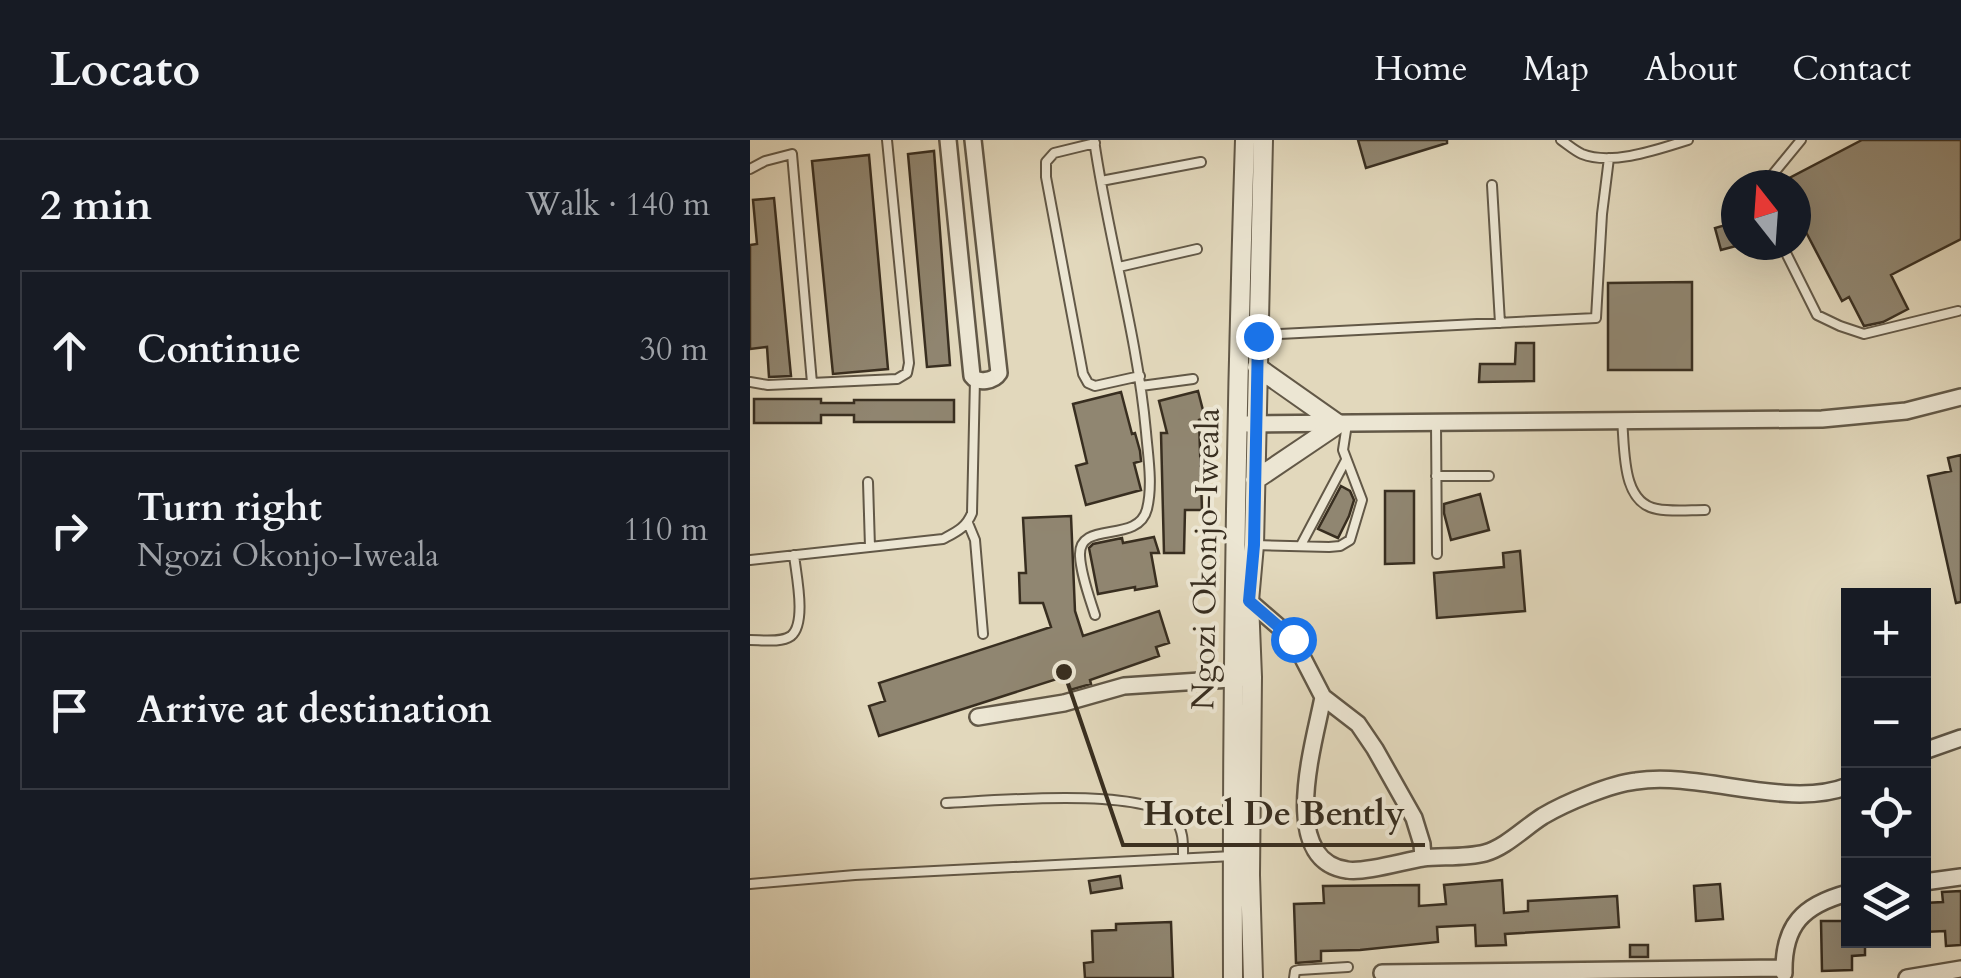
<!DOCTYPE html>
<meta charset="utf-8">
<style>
:root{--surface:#171b24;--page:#20242c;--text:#f1f3f6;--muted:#9ea1a6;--line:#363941}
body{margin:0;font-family:Cardo,serif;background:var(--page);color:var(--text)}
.controls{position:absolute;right:30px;bottom:30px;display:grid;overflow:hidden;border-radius:0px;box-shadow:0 10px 40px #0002}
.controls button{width:90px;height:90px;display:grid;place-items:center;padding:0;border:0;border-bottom:2px solid var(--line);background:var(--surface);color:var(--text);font:50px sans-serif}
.compass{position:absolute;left:971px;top:30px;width:90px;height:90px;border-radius:50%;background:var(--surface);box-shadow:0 10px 40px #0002;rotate:343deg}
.stop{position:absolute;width:30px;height:30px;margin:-22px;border:8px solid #1a73e8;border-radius:50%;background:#fff}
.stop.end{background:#1a73e8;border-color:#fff;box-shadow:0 2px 10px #0008}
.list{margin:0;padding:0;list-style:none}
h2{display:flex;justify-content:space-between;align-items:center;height:130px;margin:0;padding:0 40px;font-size:42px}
h2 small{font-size:32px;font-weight:400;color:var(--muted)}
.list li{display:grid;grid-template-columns:65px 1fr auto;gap:30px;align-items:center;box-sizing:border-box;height:160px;margin:0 20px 20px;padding:0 20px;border:2px solid var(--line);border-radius:0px}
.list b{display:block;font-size:38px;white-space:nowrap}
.list p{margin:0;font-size:32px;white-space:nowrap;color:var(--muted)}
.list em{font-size:32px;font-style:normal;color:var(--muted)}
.icon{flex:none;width:55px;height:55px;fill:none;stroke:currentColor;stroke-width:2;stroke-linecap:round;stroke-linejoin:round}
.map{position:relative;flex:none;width:1211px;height:838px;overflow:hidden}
header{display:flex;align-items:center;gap:60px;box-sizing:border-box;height:140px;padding:0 50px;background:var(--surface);border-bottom:2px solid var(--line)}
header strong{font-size:48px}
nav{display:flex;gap:55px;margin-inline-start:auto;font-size:35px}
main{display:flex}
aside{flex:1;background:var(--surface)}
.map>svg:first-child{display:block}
.building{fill:#908671;stroke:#382e20;stroke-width:2.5}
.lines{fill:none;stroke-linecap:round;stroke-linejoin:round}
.service-casing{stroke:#625847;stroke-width:12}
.minor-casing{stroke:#625847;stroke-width:20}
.tertiary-casing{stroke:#625847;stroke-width:22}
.service{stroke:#ece6d3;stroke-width:8}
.minor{stroke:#ece6d3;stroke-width:15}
.tertiary{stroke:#ece6d3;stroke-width:18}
.route{stroke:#1a73e8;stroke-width:12}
.labels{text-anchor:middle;stroke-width:8;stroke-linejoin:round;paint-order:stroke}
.street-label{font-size:32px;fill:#382e20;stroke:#ece6d3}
.leader{fill:none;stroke:#382e20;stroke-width:4}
.callout-dot{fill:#382e20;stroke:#ece6d3;stroke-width:4}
.callout-label{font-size:35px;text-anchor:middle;font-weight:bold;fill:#382e20;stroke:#ece6d3;stroke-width:8;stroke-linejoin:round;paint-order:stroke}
</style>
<header>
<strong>Locato</strong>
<nav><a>Home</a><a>Map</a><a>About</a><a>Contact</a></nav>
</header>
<main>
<aside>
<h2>2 min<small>Walk · 140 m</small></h2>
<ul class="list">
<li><svg class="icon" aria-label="ahead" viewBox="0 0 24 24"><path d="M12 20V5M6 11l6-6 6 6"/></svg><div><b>Continue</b></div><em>30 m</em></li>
<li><svg class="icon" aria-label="right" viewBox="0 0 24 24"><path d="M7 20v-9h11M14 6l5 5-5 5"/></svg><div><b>Turn right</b><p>Ngozi Okonjo-Iweala</p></div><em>110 m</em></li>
<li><svg class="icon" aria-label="arrive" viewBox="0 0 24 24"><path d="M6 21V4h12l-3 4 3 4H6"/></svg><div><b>Arrive at destination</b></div></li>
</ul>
</aside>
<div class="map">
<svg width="1211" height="838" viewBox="0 0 1211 838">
<rect width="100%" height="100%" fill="#e2d8bc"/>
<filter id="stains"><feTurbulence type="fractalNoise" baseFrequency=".002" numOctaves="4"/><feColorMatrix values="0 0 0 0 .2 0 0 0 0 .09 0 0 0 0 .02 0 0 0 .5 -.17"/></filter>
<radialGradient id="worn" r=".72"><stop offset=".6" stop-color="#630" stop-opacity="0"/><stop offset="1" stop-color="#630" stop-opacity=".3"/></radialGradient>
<!-- building -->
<path class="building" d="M608,0H697V3L616,28Z
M1112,0H1211V99L1141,135L1158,169L1133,182L1114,186L1099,157L1092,161L1046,73V45H1026Z
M184,11L200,225L177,227L158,14Z
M119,15L138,229L83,234L62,21Z
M24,58L41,236L19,237L17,207L0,209V105L7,104L3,60Z
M986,82V106L971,110L965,88Z
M942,142V230H858V143Z
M766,203H784V241L729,242L730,224H765Z
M448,251L455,278L449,280L452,370H435L434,413H414L411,293H417L409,261Z
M371,252L382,294L385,293L390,311L391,321L384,323L391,350L336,365L326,326L337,323L323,264Z
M4,259H71V263H104V260H204V282H104V275H71V283H4Z
M1211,315V462L1206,463L1178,336L1201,331L1198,318Z
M591,346L600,351L604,360L599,376L588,398L568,389Z
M635,351H664V423L635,424Z
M730,354L739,390L701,400L694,373V364Z
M321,376L325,471L333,496L409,471L419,503L406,507L409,516L340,540L341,544L320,550L316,536L129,596L119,566L135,561L129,543L301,487L293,463H270L269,433H276L273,378Z
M404,397L409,413H401L407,446L385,450V447L348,454L339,408L343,404L372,398L373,403Z
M770,411L775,471L687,478L684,433L754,427L753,413Z
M370,736L372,748L341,753L339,741Z
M752,740L754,773L778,771V761L867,756L869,787L755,794L756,805L726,806L725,785L687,787L688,802L610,810L571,811V821L546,823L544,764L574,763L573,746L669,745V766L696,764L694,745Z
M970,744L973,779L946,781L944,746Z
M1211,751V805L1196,806L1195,791L1174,792V763L1193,762L1192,752Z
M1071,781H1098V800H1115V815L1102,816V830L1072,831Z
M421,782L423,838H335L334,823L343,822L342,791L366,790V784Z
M880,805H898V817H880Z"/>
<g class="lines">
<!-- service casing -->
<g class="service-casing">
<path id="service" d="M344,0C358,98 387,193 396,292C398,316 403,345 397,369C388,405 328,379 330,416C331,435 339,456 345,475
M811,0C817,4 825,11 832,14C862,26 909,9 938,0
M345,3L304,13L296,22V37L333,234L338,243L345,246L390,236
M0,29L15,21L42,14L62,243
M351,41L451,22
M742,45L750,183
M1014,45L1051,0
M1032,105L1067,175L1090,186L1114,194L1208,171
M369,127L447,109
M508,195L846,178L852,74L859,18
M0,242L18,245L147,239L157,233L159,223L137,0
M391,246L443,239
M872,280C875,309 871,363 907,369C922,372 940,370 955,370
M686,283L687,414
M686,336H739
M118,342L120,407
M218,383L225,400L233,494
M504,405L579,407L590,406L600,400L612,360L593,310L597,284
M551,405L596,320
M0,420L193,399C206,392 216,388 222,373L225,239
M0,500C12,500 31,503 41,496C57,483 46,434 44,415
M196,663C241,661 397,646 425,680C434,691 433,704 433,717
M0,744L105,735L483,716
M544,838L545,831L549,830L598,827"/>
</g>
<!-- minor casing -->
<g class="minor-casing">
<path id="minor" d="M198,0L222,236C228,244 244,241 249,233L223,0
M497,284L1072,279L1156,271L1211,257
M499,461L543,499L573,557L608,584L625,609L664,678L672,704L673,718C692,716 716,718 735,713C756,707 774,688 793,676C815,663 860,644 886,641C951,631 1038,670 1098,646
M573,557C565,601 527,720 597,730C615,733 654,721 673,718
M228,577L314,563L374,546L496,538
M1174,611L1211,598
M1174,742L1211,737
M632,833L1033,828
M1034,833C1033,785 1053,765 1098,753
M1157,838L1211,829"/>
</g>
<!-- tertiary casing -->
<g class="tertiary-casing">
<path id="tertiary" d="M505,340L588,284L507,227
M483,838C482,558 486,279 495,0
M503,838L500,735L502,537L499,461L504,405L513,0"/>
</g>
<!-- service -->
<use href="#service" class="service"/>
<!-- minor -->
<use href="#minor" class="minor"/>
<!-- tertiary -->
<use href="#tertiary" class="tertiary"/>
</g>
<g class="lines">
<!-- route -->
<path class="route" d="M508,196L504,405L499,461L543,499"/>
</g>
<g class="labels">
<!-- street labels -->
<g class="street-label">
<text transform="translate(455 419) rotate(-89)" y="11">Ngozi Okonjo-Iweala</text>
</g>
</g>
<!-- callouts -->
<path class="leader" d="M314 532L373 705H675"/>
<circle class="callout-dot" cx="314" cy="532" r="10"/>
<g class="callout-label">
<text x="524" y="685">Hotel De Bently</text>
</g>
<rect width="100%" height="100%" filter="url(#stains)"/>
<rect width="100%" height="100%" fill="url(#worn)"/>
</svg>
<div class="controls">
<button>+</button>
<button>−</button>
<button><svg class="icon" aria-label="locate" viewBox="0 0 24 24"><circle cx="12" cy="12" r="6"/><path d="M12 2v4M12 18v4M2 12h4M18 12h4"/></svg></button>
<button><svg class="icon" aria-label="layers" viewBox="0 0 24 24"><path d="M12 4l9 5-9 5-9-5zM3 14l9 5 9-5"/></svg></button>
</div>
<svg class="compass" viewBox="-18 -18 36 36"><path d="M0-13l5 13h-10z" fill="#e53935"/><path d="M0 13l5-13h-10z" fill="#9ea1a6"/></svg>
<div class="stop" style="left:543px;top:499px"></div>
<div class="stop end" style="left:508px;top:196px"></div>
</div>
</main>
